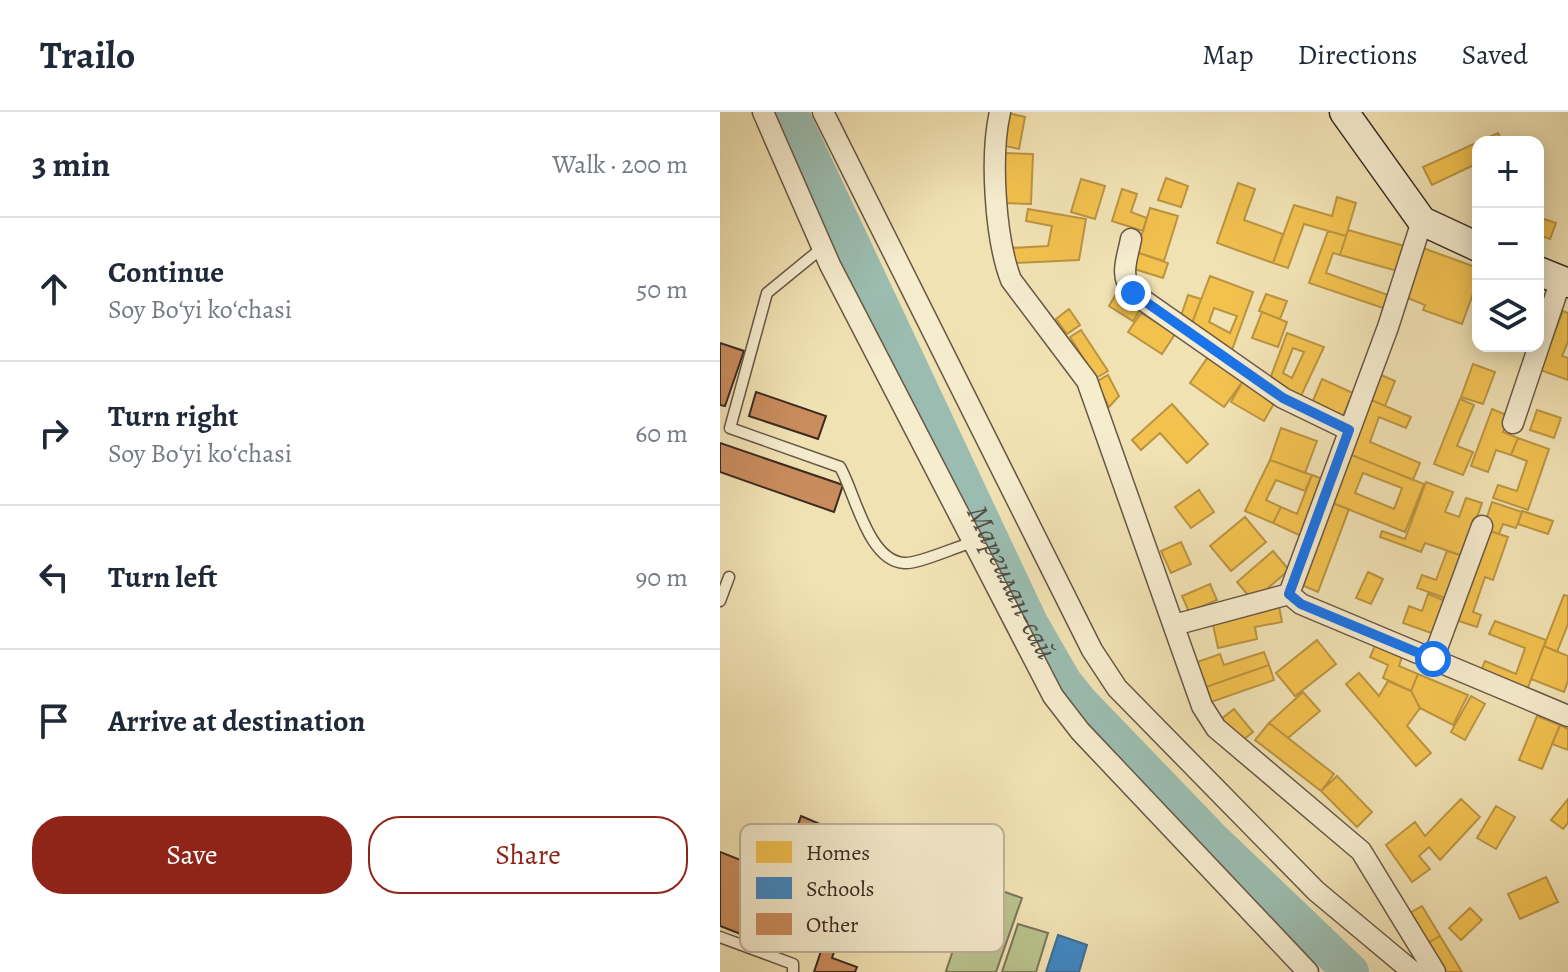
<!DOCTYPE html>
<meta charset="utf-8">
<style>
:root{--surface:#fff;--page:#f6f6f7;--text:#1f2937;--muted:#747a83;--line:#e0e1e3;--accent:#8f2418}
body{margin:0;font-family:Alegreya,serif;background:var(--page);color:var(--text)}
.controls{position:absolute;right:24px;top:24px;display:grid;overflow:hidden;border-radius:16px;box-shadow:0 4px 20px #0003}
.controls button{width:72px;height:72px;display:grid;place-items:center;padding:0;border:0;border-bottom:2px solid var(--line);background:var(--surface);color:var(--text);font:40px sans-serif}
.stop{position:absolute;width:24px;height:24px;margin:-18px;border:6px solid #1a73e8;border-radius:50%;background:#fff}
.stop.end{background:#1a73e8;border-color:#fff;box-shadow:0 2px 8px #0008}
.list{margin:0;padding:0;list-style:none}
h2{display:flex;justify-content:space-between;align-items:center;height:104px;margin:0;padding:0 32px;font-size:34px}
h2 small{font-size:26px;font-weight:400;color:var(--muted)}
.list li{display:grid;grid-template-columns:52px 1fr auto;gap:24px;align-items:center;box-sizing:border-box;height:144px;padding:0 32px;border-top:2px solid var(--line)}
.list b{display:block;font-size:30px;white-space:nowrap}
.list p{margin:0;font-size:26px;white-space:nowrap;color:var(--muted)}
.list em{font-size:26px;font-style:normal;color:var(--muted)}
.actions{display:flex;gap:16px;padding:24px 32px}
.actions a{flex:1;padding:18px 0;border:2px solid var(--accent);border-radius:32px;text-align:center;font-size:28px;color:var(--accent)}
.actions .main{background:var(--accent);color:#fff}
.icon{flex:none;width:44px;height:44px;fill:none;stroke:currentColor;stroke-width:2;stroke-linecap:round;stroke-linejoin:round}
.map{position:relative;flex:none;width:848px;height:860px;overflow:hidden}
header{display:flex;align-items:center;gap:48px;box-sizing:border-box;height:112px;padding:0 40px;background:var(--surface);border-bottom:2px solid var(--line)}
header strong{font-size:38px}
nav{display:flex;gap:44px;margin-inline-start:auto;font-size:28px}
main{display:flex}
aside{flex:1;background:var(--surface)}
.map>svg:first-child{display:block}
.green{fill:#b9c38e;stroke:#7a7658;stroke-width:2}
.homes{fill:#f2c14e;stroke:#bb9441;stroke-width:2;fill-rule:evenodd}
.schools{fill:#3f88c5;stroke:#3e6c94;stroke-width:2}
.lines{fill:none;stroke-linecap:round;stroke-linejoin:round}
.river{stroke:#9bbdb1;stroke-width:36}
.building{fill:#c98c5d;stroke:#3a2a22;stroke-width:2}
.lane-casing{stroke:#685846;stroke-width:13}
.street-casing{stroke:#685846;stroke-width:23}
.secondary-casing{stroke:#3a2a22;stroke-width:31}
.lane{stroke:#f6ecce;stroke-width:10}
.street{stroke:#f6ecce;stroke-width:20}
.secondary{stroke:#f6ecce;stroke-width:28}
.route{stroke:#1a73e8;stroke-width:10}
.labels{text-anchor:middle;stroke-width:8;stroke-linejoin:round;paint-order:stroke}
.water-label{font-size:30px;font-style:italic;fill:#524f46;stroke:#f6ecce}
.key{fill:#f6ecce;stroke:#beb29a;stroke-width:2}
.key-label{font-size:22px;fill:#3a2a22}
</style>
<header>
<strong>Trailo</strong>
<nav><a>Map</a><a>Directions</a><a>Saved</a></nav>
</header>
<main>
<aside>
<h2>3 min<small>Walk · 200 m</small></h2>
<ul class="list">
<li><svg class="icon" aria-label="ahead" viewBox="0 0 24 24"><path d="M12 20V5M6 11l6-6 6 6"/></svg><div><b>Continue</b><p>Soy Boʻyi koʻchasi</p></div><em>50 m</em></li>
<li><svg class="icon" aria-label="right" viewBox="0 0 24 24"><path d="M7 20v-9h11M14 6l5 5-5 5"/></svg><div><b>Turn right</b><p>Soy Boʻyi koʻchasi</p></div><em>60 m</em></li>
<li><svg class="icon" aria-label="left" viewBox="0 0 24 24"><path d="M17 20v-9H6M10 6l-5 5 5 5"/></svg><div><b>Turn left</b></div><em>90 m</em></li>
<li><svg class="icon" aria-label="arrive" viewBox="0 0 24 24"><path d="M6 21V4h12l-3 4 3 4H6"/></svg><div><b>Arrive at destination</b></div></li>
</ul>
<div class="actions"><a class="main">Save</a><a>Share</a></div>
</aside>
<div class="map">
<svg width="848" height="860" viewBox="0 0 848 860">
<rect width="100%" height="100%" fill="#f1e2b4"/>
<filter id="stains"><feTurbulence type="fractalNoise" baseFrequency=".0025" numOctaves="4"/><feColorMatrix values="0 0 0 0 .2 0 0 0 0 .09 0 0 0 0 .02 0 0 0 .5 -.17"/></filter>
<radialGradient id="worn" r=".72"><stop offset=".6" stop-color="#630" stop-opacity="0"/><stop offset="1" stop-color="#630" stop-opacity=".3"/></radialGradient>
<!-- green -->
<path class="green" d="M256,770L302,786L276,860H229L226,859Z
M298,812L328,821L316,860H282Z"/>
<!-- homes -->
<path class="homes" d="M288,1L305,5L299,37L281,33Z
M778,21L782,30H758V51L712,73L703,55Z
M284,41L313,42L311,92L282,91Z
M446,66L468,74L461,95L438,88Z
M361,67L385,74L375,107L351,100Z
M518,71L535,77L524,108L563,122L553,151L497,131Z
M402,77L417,82L411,100L427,106L423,119L392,109Z
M617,85L636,91L626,124L584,112L568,156L553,151L574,93L612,104Z
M430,96L458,104L444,149L416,140Z
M308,97L366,107L359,148L295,151L291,136L328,134L332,114L306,109Z
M818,105L836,111L830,127L818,123Z
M628,118L688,135L681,160L620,143Z
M608,119L626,124L620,143L613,141L606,161L671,184L666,197L589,171Z
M703,136L758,156V168L742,212L703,198L705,193L685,185Z
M416,140L448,151L443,166L411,156Z
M490,164L533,180L512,238L471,214ZM494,196L517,204L510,221L489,210Z
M396,182L421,196L413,209L389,194Z
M546,182L567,189L560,207L539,199Z
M468,183L481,187L471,214L460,207Z
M349,197L360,213L347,222L336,207Z
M843,199L848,201V230L842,244L848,246V268L820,258Z
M542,200L567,210L558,235L532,226Z
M421,201L455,222L442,242L408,220Z
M361,218L388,259L376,266L350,225Z
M567,221L604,235L580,286L550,267ZM573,236L584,240L572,266L563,261Z
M488,245L523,269L504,295L470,271Z
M753,252L775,260L763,292L741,285Z
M659,262L675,269L665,294L649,287Z
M388,263L399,284L389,295L376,270Z
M602,267L633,281L623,304L592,291Z
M523,269L556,288L544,309L511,290Z
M649,287L691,305L686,316L659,305L650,330L700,351L693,368L629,342Z
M740,287L754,293L737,334L753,340L743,363L714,352Z
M452,292L488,332L467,351L440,321L421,338L412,328Z
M772,297L789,304L783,320L798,326L791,343L776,338L768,360L751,354Z
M817,298L841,306L834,326L810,318Z
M561,316L597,329L585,361L550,348Z
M798,326L829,337L808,398L773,386L778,373L797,379L807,349L791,343Z
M629,342L704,372L685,420L610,390ZM643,361L682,376L674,397L635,381Z
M550,348L592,363L585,379L556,368L546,388L561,395L553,411L525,399Z
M592,363L603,367L581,424L553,411L561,395L577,402Z
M706,370L733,380L725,400L739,405L746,386L762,391L743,444L705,431L701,440L660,425L662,419L685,427Z
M479,378L494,400L471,416L455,395Z
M610,390L629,397L598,480L579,472Z
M772,390L802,400L796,416L783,412L779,422L763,417Z
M802,399L833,409L828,422L798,412Z
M525,405L546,430L511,459L490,434Z
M767,418L788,425L773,468L765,465L753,500L761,503L757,515L736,508Z
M461,430L471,452L451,461L441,439Z
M553,439L569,458L533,489L517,470Z
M727,439L743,444L728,487L697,476L702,463L716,468Z
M648,460L663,467L651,492L636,486Z
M490,472L497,488L469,500L462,484Z
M708,482L726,489L714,522L683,511L689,494L702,499Z
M844,483L848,484V512L837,540L824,534Z
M559,494L562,510L535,515L537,527L498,536L492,508Z
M775,509L826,528L807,578L761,559L765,549L796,562L805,536L769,522Z
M597,528L616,552L575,584L556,561Z
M656,531L683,542L679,554L698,562L691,579L663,566L668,553L650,545Z
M824,534L848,544V569L844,580L811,567Z
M544,540L549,553L486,575L477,550L500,542L504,553Z
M549,553L554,568L491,590L486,575Z
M639,561L659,584L668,569L691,579L700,596L687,614L711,641L696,654L626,572Z
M698,562L748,583L733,613L700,596L691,579Z
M583,580L600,599L568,626L549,611Z
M751,584L765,592L745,628L731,620Z
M514,597L533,620L519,631L500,608Z
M817,604L840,613L822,657L799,648Z
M549,611L614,662L601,679L535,628Z
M840,613L848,617V638L832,632Z
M617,664L652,700L637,715L601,679Z
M741,687L760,705L720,748L709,735L699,744L710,757L692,770L666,733L695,710L705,724Z
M848,687V711L843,717L831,708Z
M776,694L795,705L776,737L757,726Z
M826,765L838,790L800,807L788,782Z
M702,794L720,824L706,832L688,802Z
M750,796L762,808L741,828L729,816Z
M720,824L742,860H722L706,832Z"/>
<!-- schools -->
<path class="schools" d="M338,823L367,833L359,860H326Z"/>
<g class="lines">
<!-- river -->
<path class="river" id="s1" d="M70,0L310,511L344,570L361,591L493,728L631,860"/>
</g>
<!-- building -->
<path class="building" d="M0,231L24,239L5,294L0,293Z
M36,280L106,304L98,327L29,304Z
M0,331L123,373L114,400L0,360Z
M81,704L114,718L111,726L78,713Z
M0,740L74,769L49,833L0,814Z
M102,836L114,840L112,846L137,855L135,860H94Z"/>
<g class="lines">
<!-- lane casing -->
<g class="lane-casing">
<path id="lane" d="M102,136L47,181L10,316L120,355C135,381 148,449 184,451C199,452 235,435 251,431
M0,489L9,465
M0,825L73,852V860"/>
</g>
<!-- street casing -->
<g class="street-casing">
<path id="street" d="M43,0L110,153L333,584L360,619L588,860
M103,0L372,538L397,576L596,779L693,860
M280,0C270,44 275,126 291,168L367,269L482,594L496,616L641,739L715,860
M702,109L668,215L569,482L581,492L848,604
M411,127C407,148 399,163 413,181L563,286L629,318
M793,311L841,168
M454,513L569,482
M713,547L762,414"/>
</g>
<!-- secondary casing -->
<g class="secondary-casing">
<path id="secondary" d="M624,0L702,109L758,135
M818,159L848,171"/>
</g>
<!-- lane -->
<use href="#lane" class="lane"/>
<!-- street -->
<use href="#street" class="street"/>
<!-- secondary -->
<use href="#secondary" class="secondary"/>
</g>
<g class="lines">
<!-- route -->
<path class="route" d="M413,181L563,286L629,318L569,482L581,492L713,547"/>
</g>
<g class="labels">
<!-- water labels -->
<g class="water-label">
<text dy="10" stroke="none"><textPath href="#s1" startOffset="520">Маргилан-сай</textPath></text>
</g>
</g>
<!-- legend -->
<rect x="20" y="712" width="264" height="128" rx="12" class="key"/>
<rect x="36" y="729" width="36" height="22" fill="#f2c14e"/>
<rect x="36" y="765" width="36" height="22" fill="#3f88c5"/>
<rect x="36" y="801" width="36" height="22" fill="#c98c5d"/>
<g class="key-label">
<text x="86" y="748">Homes</text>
<text x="86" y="784">Schools</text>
<text x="86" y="820">Other</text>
</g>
<rect width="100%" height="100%" filter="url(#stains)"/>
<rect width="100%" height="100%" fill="url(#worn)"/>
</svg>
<div class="controls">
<button>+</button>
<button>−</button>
<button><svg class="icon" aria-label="layers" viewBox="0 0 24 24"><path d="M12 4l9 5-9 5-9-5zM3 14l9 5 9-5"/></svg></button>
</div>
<div class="stop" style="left:713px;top:547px"></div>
<div class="stop end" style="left:413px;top:181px"></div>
</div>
</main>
